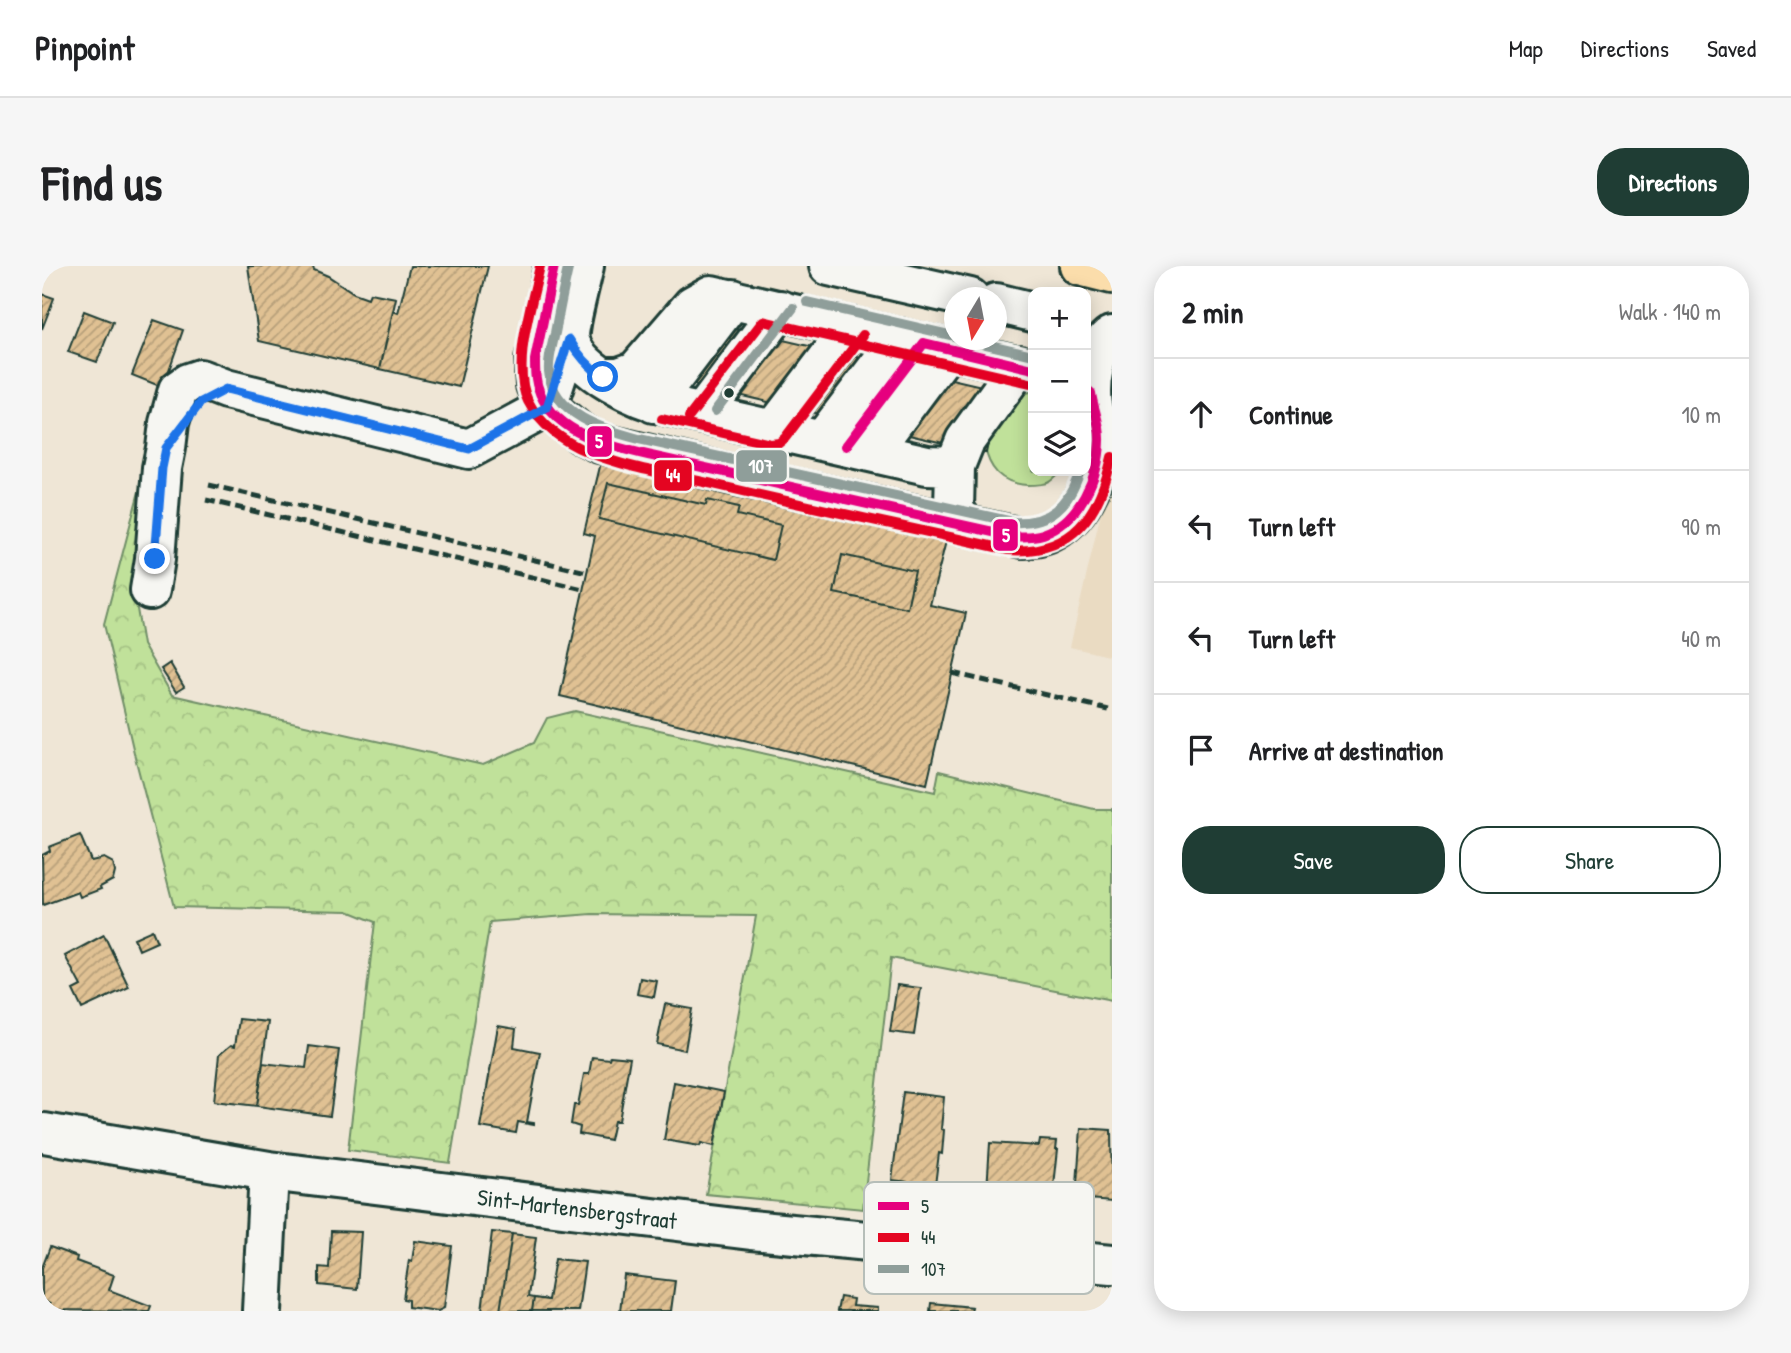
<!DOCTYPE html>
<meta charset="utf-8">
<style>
:root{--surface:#fff;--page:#f6f6f6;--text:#202124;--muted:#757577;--line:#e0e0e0;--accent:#1f3d34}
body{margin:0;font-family:"Patrick Hand",sans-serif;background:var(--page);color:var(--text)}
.controls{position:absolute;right:21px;top:21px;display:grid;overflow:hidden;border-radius:14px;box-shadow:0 4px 18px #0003}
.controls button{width:63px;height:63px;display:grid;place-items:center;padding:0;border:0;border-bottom:2px solid var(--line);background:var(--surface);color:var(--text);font:35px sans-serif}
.compass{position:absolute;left:902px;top:21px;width:63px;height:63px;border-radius:50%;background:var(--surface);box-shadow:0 4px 18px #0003;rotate:190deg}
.stop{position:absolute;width:21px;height:21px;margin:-16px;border:5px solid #1a73e8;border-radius:50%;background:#fff}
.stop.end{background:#1a73e8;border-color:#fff;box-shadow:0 2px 7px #0008}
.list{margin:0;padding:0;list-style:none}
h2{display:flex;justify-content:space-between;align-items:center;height:91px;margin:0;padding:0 28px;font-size:30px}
h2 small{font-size:23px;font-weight:400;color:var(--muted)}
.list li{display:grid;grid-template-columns:46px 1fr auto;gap:21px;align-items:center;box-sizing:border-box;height:112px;padding:0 28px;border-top:2px solid var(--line)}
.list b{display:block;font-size:26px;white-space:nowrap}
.list em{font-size:23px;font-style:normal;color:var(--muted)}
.actions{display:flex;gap:14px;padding:21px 28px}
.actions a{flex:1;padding:16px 0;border:2px solid var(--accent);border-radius:28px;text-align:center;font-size:24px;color:var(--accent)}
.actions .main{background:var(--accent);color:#fff}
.icon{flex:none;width:38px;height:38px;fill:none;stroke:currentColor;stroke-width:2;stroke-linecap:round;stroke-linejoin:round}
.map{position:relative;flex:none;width:1070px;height:1045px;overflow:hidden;border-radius:28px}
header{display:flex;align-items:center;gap:42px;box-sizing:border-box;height:98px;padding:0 35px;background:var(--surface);border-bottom:2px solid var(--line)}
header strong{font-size:33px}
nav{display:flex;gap:38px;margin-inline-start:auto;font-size:24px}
.intro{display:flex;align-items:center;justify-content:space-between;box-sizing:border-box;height:168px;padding:0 42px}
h1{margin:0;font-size:49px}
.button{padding:18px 32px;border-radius:28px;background:var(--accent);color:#fff;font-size:24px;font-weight:700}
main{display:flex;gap:42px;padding:0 42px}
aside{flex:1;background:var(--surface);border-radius:28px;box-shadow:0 4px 18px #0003}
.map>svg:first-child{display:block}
.built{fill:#eadbc2}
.grass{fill:#c0e19a;stroke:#708f67;stroke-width:2}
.forest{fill:url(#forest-crowns);stroke:#708f67;stroke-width:2}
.building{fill:url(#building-hatch);stroke:#1f3d34;stroke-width:2}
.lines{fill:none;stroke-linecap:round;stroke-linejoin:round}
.minor-casing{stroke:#1f3d34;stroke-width:44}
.major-casing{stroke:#1f3d34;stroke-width:44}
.minor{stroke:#f6f6f2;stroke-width:38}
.major{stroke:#fbddab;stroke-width:38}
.rail{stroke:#1f3d34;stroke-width:5;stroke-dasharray:10 5;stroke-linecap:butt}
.bus-1-casing{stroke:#f6f6f2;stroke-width:16}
.bus-2-casing{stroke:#f6f6f2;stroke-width:16}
.bus-3-casing{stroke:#f6f6f2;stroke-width:16}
.bus-1{stroke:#e6007e;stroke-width:10}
.bus-2{stroke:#e40521;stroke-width:10}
.bus-3{stroke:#8f9e9a;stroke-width:10}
.route{stroke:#1a73e8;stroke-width:9}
.bus-dot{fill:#1f3d34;stroke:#f6f6f2;stroke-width:2.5}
.labels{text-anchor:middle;stroke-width:5;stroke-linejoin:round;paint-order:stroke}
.street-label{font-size:23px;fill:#1f3d34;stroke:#f6f6f2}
.key{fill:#f6f6f2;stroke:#b6beb9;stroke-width:2}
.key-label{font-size:19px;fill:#1f3d34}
.line-badge{stroke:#f6f6f2;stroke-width:2.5}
.badge-label{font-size:19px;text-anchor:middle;font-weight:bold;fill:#fff}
</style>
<header>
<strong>Pinpoint</strong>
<nav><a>Map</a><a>Directions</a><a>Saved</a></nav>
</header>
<div class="intro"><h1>Find us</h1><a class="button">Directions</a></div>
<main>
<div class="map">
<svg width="1070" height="1045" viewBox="0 0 1070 1045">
<defs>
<pattern id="forest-crowns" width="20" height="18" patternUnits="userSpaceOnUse" patternTransform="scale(1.75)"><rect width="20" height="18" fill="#c0e19a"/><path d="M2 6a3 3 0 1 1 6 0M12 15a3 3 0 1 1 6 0" fill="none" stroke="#a5c285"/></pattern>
<pattern id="building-hatch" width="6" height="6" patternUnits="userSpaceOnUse" patternTransform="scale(1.75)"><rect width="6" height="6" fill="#e0c193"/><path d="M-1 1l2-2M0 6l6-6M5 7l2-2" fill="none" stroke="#b59e79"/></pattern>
</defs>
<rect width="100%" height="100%" fill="#efe6d6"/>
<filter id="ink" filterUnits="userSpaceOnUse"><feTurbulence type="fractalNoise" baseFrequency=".0143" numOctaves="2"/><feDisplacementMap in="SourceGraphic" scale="14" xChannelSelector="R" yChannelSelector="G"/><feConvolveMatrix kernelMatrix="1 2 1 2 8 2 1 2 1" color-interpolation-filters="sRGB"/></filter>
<g filter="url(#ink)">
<!-- built -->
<path class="built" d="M1070,198V391L1028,381Z"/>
<!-- grass -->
<path class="grass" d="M988,126H991V205H1019C1016,208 1011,214 1007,216C1002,219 991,219 985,219C958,217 947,203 942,178L976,130Z"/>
<!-- forest -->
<path class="forest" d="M105,195L94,337L101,379L130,429L441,499L492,477L505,452L533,445L893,526L897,505L1052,543H1070V735L849,692L821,943L664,928L714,650L550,648L448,656L408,897L306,884L333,656L306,645L132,641L93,491L62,358Z"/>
<!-- building -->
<path class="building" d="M206,0H271L272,4L286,10L312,27L326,32L328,27L354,32L338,103L217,75Z
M368,0H446L417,121L338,103L351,45L356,47Z
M0,28L12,32L0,63Z
M42,45L71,56L55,96L26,86Z
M625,47L957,124L944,187L611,109Z
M112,54L141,64L121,121H120L90,109Z
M561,188L906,267L888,339L924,347L885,518L518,430L553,270L542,267Z
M566,217L664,239L665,234L697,241L695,249L739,259L731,294L557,253Z
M800,289L873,305L865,342L792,327Z
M128,397L142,421L134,426L119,403Z
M38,569L49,595L62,592L71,597L73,606L71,614L58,621L59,623L38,631L36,626L1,639L0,589L8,585L7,581Z
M110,664L115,676L97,684L92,672Z
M62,669L87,721L40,743L31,724L39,720L23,690Z
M598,712L615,715L612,731L595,728Z
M855,719L879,722L872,769L848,766Z
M623,738L650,743L643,784L615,778Z
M197,753L226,756L215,840L172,835L177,789L189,779L193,780Z
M456,760L474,763L472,781L498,786L485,856L492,857V859L476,856L474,867L438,861Z
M267,780L297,784L288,850L215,840L221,797L264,802Z
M568,790L588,792L577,855H572L568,874L537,868L538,861L529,858L532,839H536L542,808H547L550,791L567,793Z
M632,816L682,826L672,880L659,877L658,880L622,874Z
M861,826L902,831L899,863L902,864L900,888L897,887L893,919L850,914Z
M1039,862L1069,864L1070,935L1034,932Z
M998,874L1015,875L1014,883H1016L1011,929L981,927L980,935L961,933L962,926L945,924L948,877L997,880Z
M289,965L319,966L315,1023L277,1019V1001L287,1002Z
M450,966L470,968L458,1045H440Z
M470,968L494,971L486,1031L492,1032L490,1045H458Z
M373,975L410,980L402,1042L396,1045L366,1041V1034L361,1033L367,994L370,995Z
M8,981L35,991L34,995L72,1009L67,1024L109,1040L107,1045L6,1044L8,1038L0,1034V1002Z
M513,993L543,996L536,1045H490L492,1032L506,1034Z
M582,1009L633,1015L629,1045H578Z
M798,1031L811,1033L810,1040L836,1042V1045H795Z
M889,1037L930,1041L929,1045H888Z"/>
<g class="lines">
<!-- minor casing -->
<g class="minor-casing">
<path id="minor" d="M512,0L493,94V107L494,119L499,131L505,141L538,167L558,177L687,208L981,272C992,271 1003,270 1012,264C1040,249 1061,202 1058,170C1056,160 1052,149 1050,139C1047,119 1052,80 1070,69
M542,0C539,14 525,65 528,75C538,107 596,133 626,140L885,199L913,200
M787,0L928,32
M954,37L991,46
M561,111H577L594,105L651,39L669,29L991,103
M612,137L691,33
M660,148L738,44
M732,164L810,61
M780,175L858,72
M829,186L906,83
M924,260L912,244L913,200L923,175L978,99
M108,324L113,293L120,202L124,182L127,157L136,124L146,117L158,113L184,123L427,183L505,141L527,73
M2,867L227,905L709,964L1070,998
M220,1045L227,905"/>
</g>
<!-- major casing -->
<g class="major-casing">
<path id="major" d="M1038,0L1070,8"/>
</g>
<!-- minor -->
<use href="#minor" class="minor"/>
<!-- major -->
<use href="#major" class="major"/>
<!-- rail -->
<path class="rail" d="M167,219L545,306
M164,234L541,323
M910,407L1070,444"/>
<!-- bus-1 casing -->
<g class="bus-1-casing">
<path id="bus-1" d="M512,0L493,94C493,105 493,116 498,127C515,169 571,181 610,190L969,270C980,271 991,271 1001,268C1037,256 1057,211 1058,175C1059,159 1051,143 1049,127L1044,123
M882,77L991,103
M804,180L882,77"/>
</g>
<!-- bus-2 casing -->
<g class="bus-2-casing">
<path id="bus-2" d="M498,0C490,38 469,100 486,135C498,159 522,176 546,186C587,203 632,209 675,219C772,242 869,262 966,284C1031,289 1057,249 1070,191
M647,151L721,55L988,117
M620,153L729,178L737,177L743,172L821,69"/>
</g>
<!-- bus-3 casing -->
<g class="bus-3-casing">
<path id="bus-3" d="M526,3C521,24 517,46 513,67C510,80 506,93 507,105C510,149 563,164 597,173L971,256C1009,258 1027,239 1038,205
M765,36L912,70
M926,74L991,89
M673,145L751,42"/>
</g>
<!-- bus-1 -->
<use href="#bus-1" class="bus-1"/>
<!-- bus-2 -->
<use href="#bus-2" class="bus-2"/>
<!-- bus-3 -->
<use href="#bus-3" class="bus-3"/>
</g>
</g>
<g class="lines" filter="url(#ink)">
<!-- route -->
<path class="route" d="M113,293L120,202L124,182L159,136L184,123L427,183L505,141L527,73C536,89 546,100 561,111"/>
</g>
<!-- markers -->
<circle class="bus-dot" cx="687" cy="127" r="6"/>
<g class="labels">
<!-- street labels -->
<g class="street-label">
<text transform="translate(535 943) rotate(7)" y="8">Sint-Martensbergstraat</text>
</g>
</g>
<!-- legend -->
<rect x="822" y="916" width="230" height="112" rx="10" class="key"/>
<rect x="836" y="936" width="31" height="8" fill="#e6007e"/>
<rect x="836" y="967" width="31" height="9" fill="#e40521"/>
<rect x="836" y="999" width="31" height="8" fill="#8f9e9a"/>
<g class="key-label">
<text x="879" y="947">5</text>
<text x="879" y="978">44</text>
<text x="879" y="1010">107</text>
</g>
<g class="line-badge">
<rect x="544" y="159" width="27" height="33" rx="7" fill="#e6007e"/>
<rect x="693" y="183" width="53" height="34" rx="7" fill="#8f9e9a"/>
<rect x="611" y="193" width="40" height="33" rx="7" fill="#e40521"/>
<rect x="950" y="252" width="27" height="34" rx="7" fill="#e6007e"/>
</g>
<g class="badge-label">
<text x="557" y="182">5</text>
<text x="719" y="207">107</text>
<text x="631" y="216">44</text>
<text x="964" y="276">5</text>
</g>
</svg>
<div class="controls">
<button>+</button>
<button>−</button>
<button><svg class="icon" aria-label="layers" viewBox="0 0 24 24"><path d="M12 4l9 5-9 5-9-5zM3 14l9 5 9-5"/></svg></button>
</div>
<svg class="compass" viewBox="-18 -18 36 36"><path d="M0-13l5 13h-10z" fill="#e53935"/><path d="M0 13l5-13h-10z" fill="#757577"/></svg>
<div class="stop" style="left:561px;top:111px"></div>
<div class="stop end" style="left:113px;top:293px"></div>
</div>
<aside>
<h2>2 min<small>Walk · 140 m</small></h2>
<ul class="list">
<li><svg class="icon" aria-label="ahead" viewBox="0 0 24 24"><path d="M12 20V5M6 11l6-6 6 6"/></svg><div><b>Continue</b></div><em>10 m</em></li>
<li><svg class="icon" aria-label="left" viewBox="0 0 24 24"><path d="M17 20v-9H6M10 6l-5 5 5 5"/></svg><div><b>Turn left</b></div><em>90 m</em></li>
<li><svg class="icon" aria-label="left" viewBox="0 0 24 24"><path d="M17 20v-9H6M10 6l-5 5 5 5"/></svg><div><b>Turn left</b></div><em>40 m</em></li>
<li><svg class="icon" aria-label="arrive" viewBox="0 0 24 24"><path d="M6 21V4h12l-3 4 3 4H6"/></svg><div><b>Arrive at destination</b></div></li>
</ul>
<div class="actions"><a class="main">Save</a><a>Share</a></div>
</aside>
</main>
